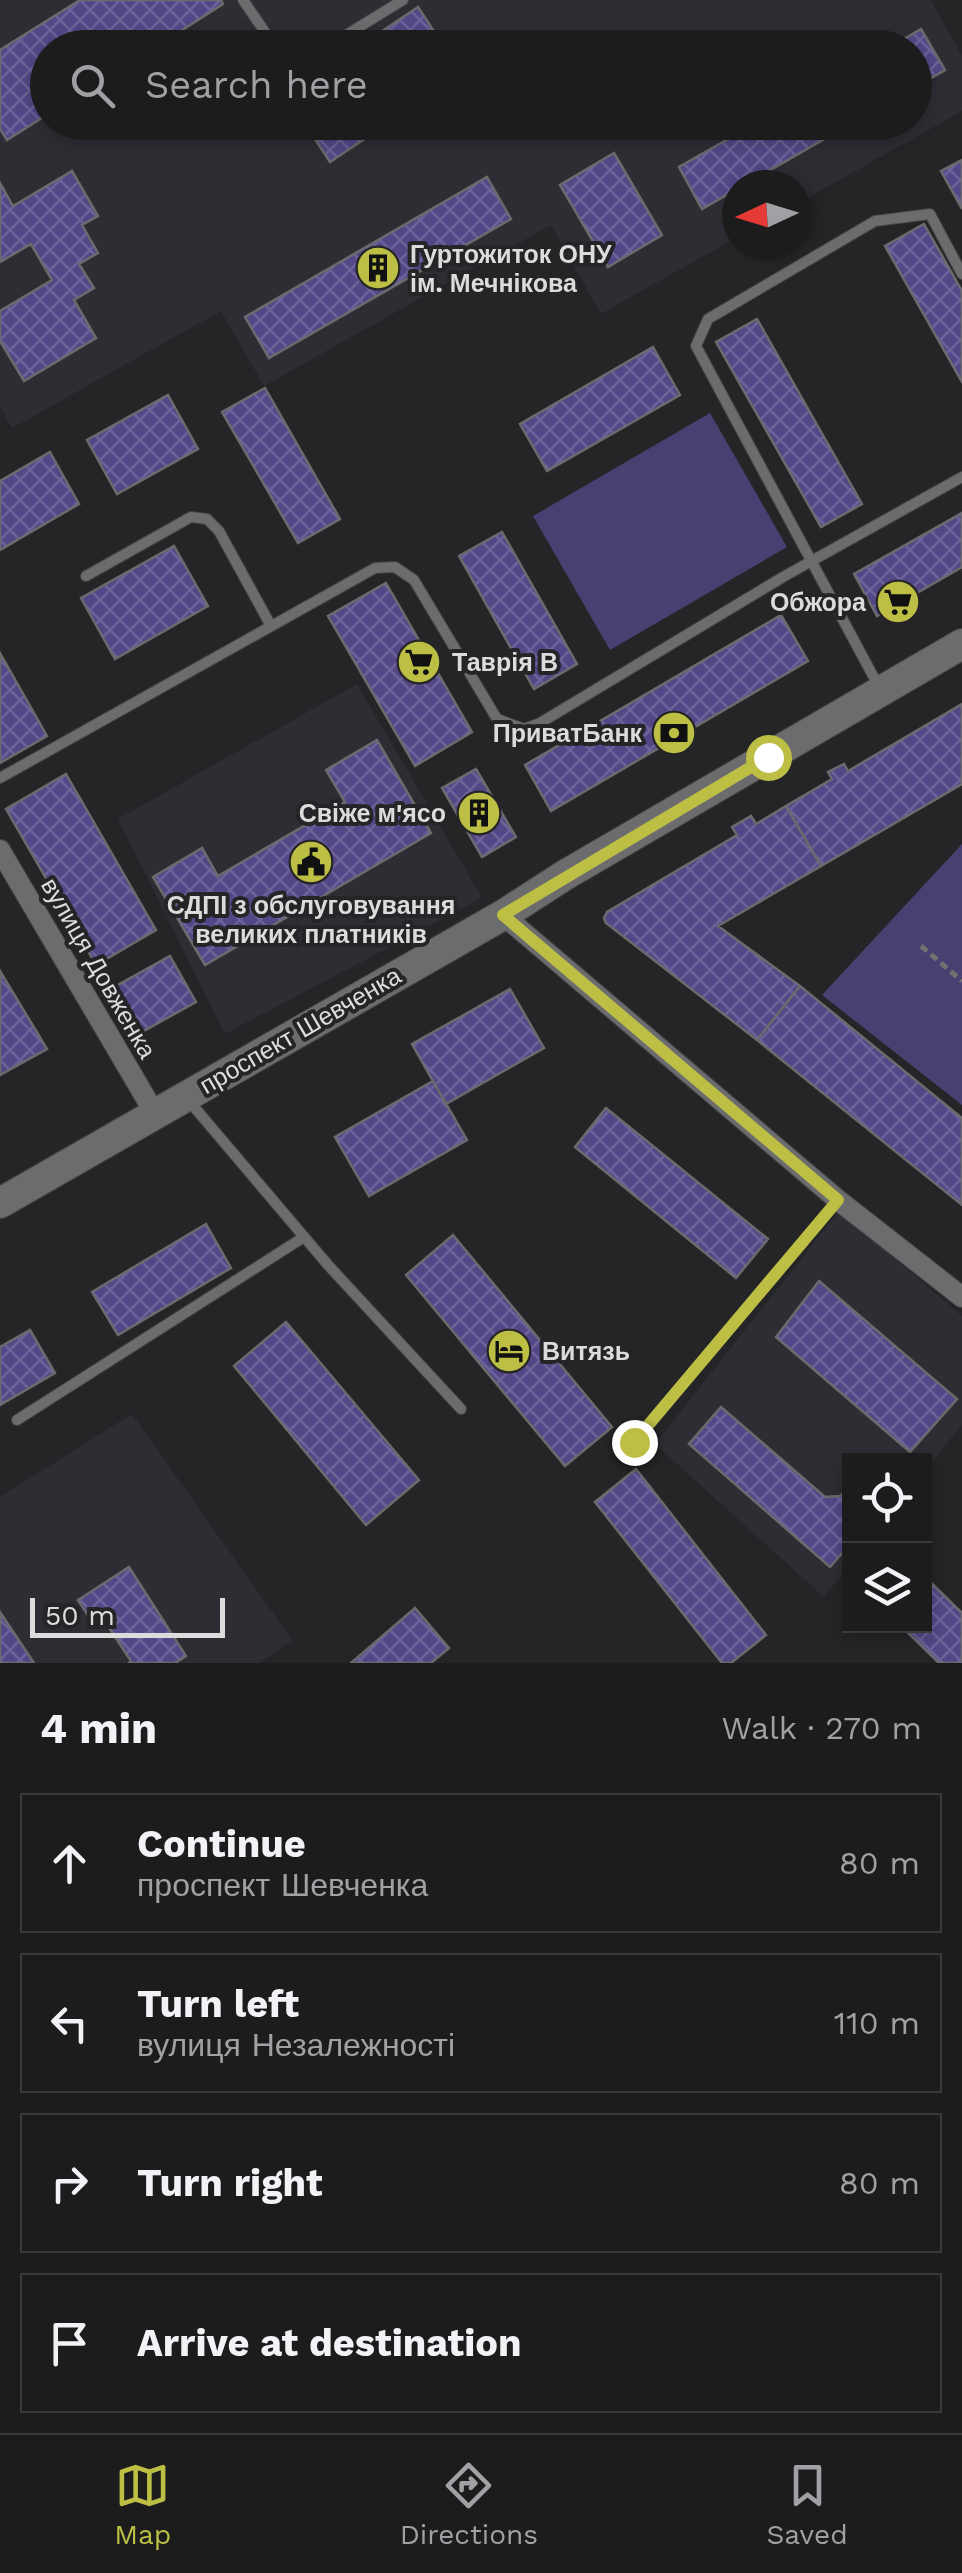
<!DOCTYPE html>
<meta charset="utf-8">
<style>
:root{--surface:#1c1c1d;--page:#29292a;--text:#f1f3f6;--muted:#a0a1a4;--line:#3a3a3b;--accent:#bcbf44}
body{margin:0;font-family:"Work Sans",sans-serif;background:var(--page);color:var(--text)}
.controls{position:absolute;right:30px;bottom:30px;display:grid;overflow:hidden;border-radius:0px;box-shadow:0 5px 15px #0003}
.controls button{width:90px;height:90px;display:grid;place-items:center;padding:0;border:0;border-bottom:2px solid var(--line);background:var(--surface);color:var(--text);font:50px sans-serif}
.compass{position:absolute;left:722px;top:170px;width:90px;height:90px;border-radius:50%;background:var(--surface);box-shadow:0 5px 15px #0003;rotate:266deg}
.scale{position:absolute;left:30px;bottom:25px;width:195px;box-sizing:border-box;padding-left:10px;border:5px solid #dcdcdd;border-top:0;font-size:28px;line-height:35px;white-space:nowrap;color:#dcdcdd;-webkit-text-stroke:8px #252527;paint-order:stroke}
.stop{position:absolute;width:30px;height:30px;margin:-22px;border:8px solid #bcbf44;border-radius:50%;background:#fff}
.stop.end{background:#bcbf44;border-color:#fff;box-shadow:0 2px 10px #0008}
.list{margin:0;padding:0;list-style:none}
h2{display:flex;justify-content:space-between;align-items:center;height:130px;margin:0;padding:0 40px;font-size:42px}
h2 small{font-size:32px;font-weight:400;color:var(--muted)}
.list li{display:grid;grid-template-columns:65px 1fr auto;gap:30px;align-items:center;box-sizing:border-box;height:140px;margin:0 20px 20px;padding:0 20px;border:2px solid var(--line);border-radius:0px}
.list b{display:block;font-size:38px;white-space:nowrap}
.list p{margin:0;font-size:32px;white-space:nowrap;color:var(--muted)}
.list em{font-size:32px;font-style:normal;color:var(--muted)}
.icon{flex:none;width:55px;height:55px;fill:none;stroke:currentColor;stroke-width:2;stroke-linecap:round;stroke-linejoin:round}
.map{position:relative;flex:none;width:962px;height:1663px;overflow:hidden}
.search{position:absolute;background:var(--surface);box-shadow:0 5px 15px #0003;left:30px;right:30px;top:30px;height:110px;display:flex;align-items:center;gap:25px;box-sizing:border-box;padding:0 35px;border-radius:55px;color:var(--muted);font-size:38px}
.sheet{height:770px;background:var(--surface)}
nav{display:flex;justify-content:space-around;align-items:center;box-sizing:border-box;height:140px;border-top:2px solid var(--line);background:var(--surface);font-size:28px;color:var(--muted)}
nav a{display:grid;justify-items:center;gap:5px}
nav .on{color:var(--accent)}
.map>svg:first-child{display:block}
.built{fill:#2e2d34;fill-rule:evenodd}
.green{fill:#493f71}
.building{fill:url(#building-cross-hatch);stroke:#6b6b6d;stroke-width:2.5}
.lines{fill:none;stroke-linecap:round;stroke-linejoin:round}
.service-casing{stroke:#444445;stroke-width:12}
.minor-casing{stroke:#444445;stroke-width:22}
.secondary-casing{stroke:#444445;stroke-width:32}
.path{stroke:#717172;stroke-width:5;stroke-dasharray:8 5;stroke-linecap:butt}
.service{stroke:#6c6b6e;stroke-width:10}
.minor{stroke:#6c6b6e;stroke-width:20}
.secondary{stroke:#6c6b6e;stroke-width:30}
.route{stroke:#bcbf44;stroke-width:12}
.labels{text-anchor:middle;stroke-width:8;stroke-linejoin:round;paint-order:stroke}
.poi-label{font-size:25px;font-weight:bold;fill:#dcdcdd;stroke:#252527;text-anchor:start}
.street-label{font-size:25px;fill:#dcdcdd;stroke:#252527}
</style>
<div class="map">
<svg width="962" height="1663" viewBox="0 0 962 1663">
<defs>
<pattern id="building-cross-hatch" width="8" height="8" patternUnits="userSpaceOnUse" patternTransform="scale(2.5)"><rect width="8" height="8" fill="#544787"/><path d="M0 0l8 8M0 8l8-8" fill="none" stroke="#6c6198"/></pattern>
</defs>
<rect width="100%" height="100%" fill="#252527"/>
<!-- built -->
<path class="built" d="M0,0H931L962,56V111L797,204V185H737V237L601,314L551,225L264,386L221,311L12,428L0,406ZM48,48H914V122H48Z
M357,684L482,898L225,1034L118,819Z
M839,1211L962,1316V1424L925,1471L924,1460H850L849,1565L824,1597L655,1444Z
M132,1414L292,1640L259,1663H0V1497Z"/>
<!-- green -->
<path class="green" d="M710,413L787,547L610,650L533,516Z
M962,844V1105L822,995Z"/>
<!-- building -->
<path class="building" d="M80,0H221L223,4L154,48H48V114L7,140L0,129V50Z
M418,7L445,48H357Z
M921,29L945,70L914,88V48H889Z
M304,122H390L330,162Z
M758,122H854L744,185H737V189L702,209L679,167Z
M614,153L662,235L608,267L560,185Z
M962,160V209L941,171Z
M72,171L98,216L82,225L98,253L79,264L94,288L74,300L96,338L24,381L0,341V311L52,280L31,244L0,262V183L13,206Z
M487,177L511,219L269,358L245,317Z
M924,224L962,291V382L885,246Z
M757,319L862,504L821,527L716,342Z
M653,347L680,395L547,471L520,424Z
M265,388L340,519L298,543L222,412Z
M168,395L198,449L117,494L87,440Z
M50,452L79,504L0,550V481Z
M962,513V567L877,616L854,574Z
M502,532L577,664L534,689L459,556Z
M174,546L208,606L115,659L81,598Z
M386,583L472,732L415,766L328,616Z
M781,615L808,661L551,811L525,765Z
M0,653L47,736L0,763Z
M962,704V784L821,866L786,806L832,779L828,772L844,764L848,771Z
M377,740L431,833L205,965L153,877L202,848L218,876L345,802L326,770Z
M476,769L516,837L482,857L442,788Z
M66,774L156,930L96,965L6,809Z
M786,806L821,866L718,926L800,986L757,1040L606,923L604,918L607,912L737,835L732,827L751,816L756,824Z
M170,956L196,1002L142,1032L116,986Z
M0,971L47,1049L0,1075Z
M800,986L962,1118V1205L757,1040Z
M510,989L544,1048L446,1104L412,1044Z
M433,1081L467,1140L369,1196L335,1137Z
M606,1108L768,1239L736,1278L575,1147Z
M206,1224L231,1268L118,1335L92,1292Z
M453,1235L612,1427L565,1466L406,1275Z
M819,1281L957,1399L910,1452L776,1337Z
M286,1322L419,1480L366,1525L234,1366Z
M30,1330L55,1373L0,1405V1347Z
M721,1407L825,1497L840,1496L850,1488V1544L830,1567L689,1444Z
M636,1469L766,1635L731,1663H722L595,1502Z
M129,1567L186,1656L175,1663H129L131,1661L102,1617L93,1623L78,1600Z
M924,1576L962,1613V1663H939L901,1626H924Z
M415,1608L449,1648L431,1663H351Z
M0,1612L34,1663H0Z"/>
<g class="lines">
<!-- service casing -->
<g class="service-casing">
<path id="service" d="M243,0L276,48
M325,48L403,0
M86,576L191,517L207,519L219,531L271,626
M879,687L696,346L708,319L875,221L930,214L962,274
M0,778L375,568L395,567L414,580L497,719L524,729L540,723L783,577L962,477
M189,1101L328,1265L461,1409
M17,1420L304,1237
M634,1442L838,1200"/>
</g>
<!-- minor casing -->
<g class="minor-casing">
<path id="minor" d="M0,850L154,1112
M503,915L838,1200L962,1297"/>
</g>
<!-- secondary casing -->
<g class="secondary-casing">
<path id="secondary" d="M0,1203L503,915L565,875L962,644"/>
</g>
<!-- path -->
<path class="path" d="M921,946L962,981"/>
<!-- service -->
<use href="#service" class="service"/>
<!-- minor -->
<use href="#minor" class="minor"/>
<!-- secondary -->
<use href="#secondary" class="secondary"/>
</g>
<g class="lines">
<!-- route -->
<path class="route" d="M634,1442L838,1200L503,915L768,757"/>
</g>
<!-- icons -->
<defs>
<g id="building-disc" transform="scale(2.25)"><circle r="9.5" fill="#bcbf44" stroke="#252527"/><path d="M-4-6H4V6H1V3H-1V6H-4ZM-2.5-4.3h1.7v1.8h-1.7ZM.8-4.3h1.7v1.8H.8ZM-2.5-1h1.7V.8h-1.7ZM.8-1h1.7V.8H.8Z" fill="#111"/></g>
<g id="supermarket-disc" transform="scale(2.25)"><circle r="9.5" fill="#bcbf44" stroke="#252527"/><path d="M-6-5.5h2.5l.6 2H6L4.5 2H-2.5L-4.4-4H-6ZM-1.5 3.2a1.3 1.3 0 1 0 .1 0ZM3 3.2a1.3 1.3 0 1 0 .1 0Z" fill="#111"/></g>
<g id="bank-disc" transform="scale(2.25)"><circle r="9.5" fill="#bcbf44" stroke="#252527"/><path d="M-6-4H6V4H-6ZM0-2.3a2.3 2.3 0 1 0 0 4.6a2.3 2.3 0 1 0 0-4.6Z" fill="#111"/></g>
<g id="civic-disc" transform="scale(2.25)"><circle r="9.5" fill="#bcbf44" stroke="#252527"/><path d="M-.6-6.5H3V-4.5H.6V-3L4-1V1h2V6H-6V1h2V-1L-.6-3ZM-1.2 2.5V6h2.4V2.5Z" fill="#111"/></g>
<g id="hotel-disc" transform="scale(2.25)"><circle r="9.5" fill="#bcbf44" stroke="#252527"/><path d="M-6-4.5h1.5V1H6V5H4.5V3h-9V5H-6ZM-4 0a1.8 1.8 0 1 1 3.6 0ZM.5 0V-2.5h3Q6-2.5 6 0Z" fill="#111"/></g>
</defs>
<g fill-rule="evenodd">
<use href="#building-disc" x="378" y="268"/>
<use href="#supermarket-disc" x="898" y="602"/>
<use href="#supermarket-disc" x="419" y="662"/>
<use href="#bank-disc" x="674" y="733"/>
<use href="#building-disc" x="479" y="813"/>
<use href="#civic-disc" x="311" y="862"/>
<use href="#hotel-disc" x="509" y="1351"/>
</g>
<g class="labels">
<!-- poi labels -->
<g class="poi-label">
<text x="410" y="263">Гуртожиток ОНУ<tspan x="410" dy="29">ім. Мечнікова</tspan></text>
<text x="866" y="611" text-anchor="end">Обжора</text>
<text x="452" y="671">Таврія В</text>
<text x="642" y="742" text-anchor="end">ПриватБанк</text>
<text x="446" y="822" text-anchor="end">Свіже м'ясо</text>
<text x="311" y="914" text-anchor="middle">СДПІ з обслуговування<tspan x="311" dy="29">великих платників</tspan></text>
<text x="542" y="1360">Витязь</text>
</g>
<!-- street labels -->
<g class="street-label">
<text transform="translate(99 968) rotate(60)" y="9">вулиця Довженка</text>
<text transform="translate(300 1030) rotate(-30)" y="9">проспект Шевченка</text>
</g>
</g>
</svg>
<div class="controls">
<button><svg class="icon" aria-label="locate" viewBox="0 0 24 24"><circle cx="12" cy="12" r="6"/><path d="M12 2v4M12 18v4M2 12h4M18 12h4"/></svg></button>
<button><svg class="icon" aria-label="layers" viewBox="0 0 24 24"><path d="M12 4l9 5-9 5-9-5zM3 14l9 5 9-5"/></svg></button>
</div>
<svg class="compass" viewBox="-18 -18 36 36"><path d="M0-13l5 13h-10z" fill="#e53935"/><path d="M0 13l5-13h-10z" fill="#a0a1a4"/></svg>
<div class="scale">50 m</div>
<div class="stop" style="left:768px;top:757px"></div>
<div class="stop end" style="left:634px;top:1442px"></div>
<div class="search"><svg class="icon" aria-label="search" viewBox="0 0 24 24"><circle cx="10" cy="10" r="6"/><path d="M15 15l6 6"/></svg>Search here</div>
</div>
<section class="sheet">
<h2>4 min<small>Walk · 270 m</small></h2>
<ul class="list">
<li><svg class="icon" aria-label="ahead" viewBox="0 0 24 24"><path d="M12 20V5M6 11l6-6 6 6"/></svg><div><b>Continue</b><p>проспект Шевченка</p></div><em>80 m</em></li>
<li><svg class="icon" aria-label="left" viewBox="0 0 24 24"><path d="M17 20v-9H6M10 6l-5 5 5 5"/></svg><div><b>Turn left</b><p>вулиця Незалежності</p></div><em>110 m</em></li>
<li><svg class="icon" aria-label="right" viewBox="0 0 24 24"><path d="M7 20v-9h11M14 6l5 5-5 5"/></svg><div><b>Turn right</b></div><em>80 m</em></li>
<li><svg class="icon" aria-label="arrive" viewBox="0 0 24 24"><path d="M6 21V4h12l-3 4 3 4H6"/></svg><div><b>Arrive at destination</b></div></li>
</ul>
</section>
<nav>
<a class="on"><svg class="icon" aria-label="map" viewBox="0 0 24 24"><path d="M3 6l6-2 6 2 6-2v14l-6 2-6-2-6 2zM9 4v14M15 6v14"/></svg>Map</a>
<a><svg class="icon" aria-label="directions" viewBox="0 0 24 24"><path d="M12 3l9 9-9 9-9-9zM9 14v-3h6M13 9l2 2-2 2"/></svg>Directions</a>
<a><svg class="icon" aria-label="saved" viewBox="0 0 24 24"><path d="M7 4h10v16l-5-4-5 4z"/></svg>Saved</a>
</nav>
